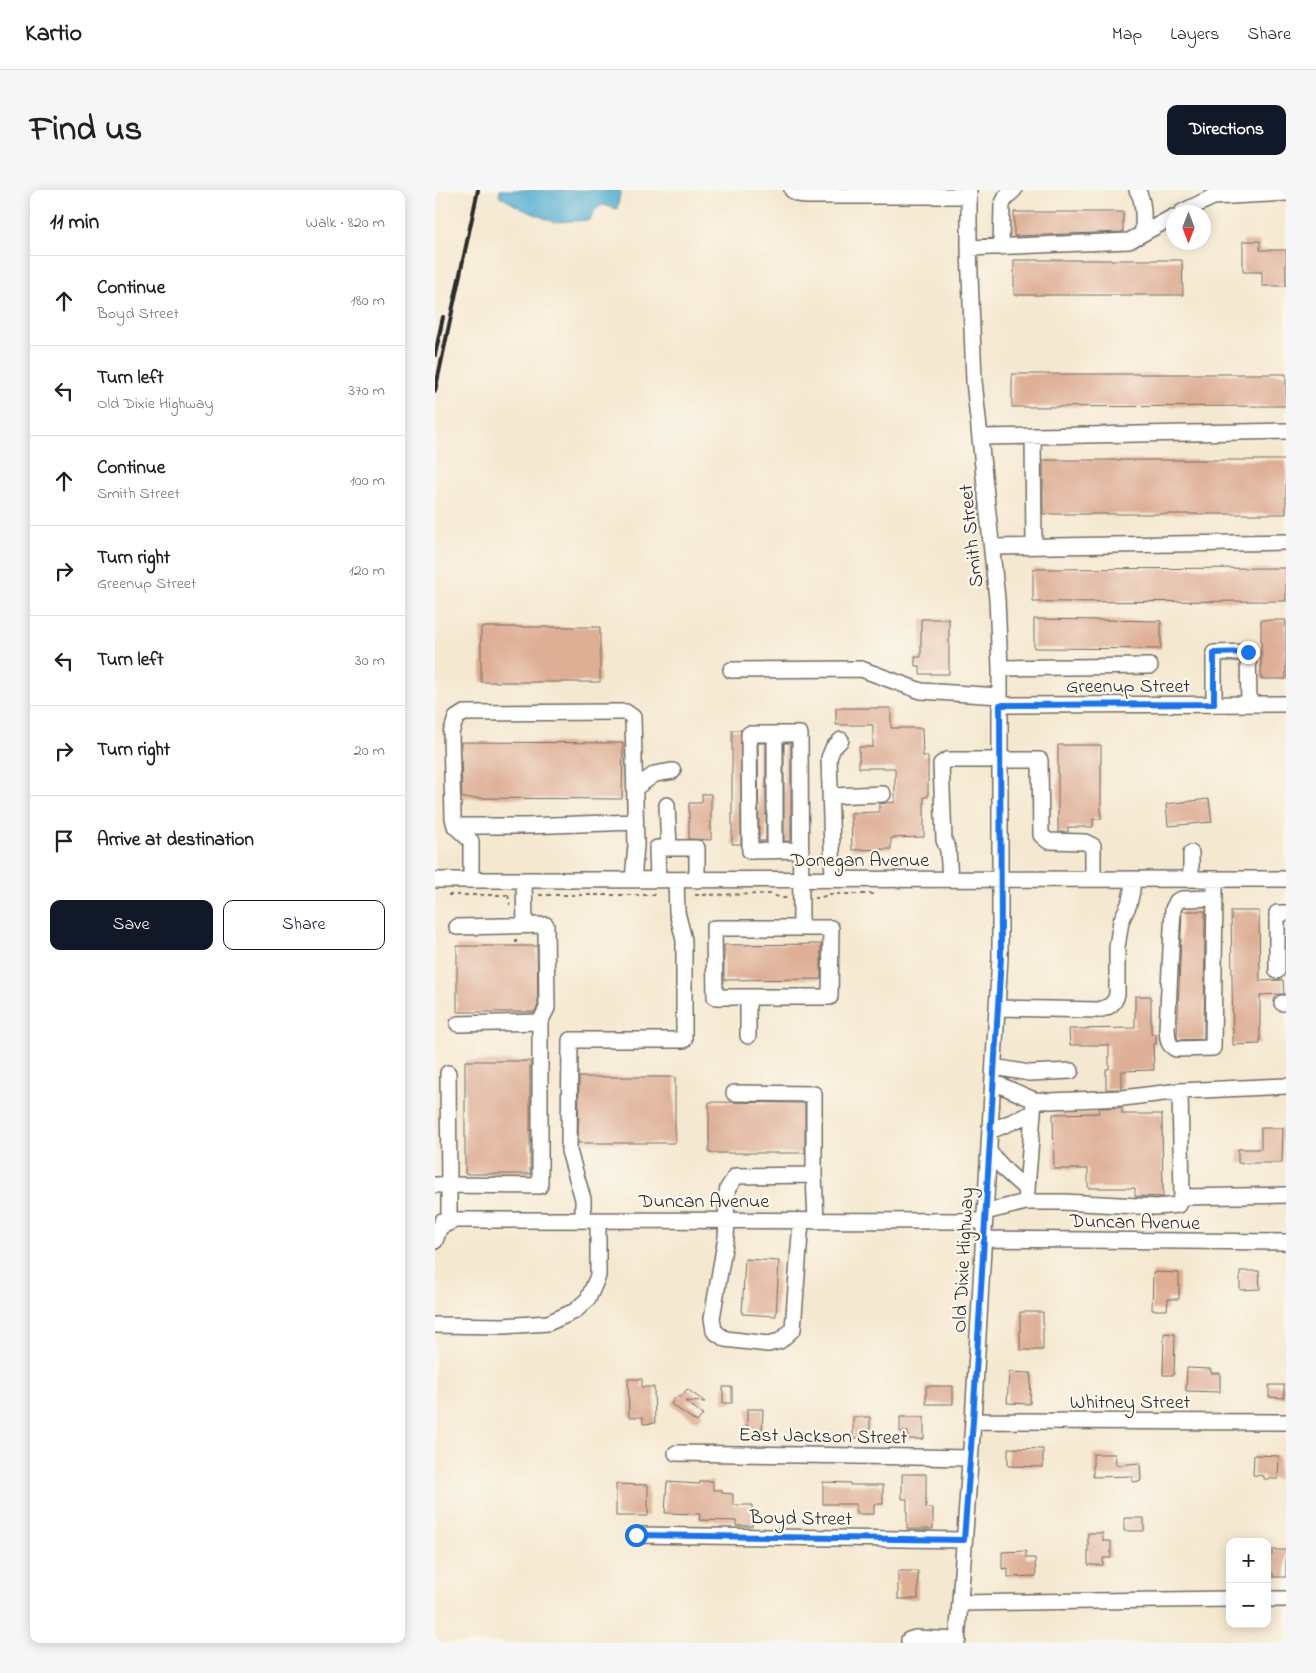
<!DOCTYPE html>
<meta charset="utf-8">
<style>
:root{--surface:#fff;--page:#f6f6f6;--text:#202124;--muted:#757577;--line:#e0e0e0;--accent:#111827}
body{margin:0;font-family:"Indie Flower",sans-serif;background:var(--page);color:var(--text)}
.controls{position:absolute;right:15px;bottom:15px;display:grid;overflow:hidden;border-radius:10px;box-shadow:0 2px 12px #0003}
.controls button{width:45px;height:45px;display:grid;place-items:center;padding:0;border:0;border-bottom:1px solid var(--line);background:var(--surface);color:var(--text);font:25px sans-serif}
.compass{position:absolute;left:731px;top:15px;width:45px;height:45px;border-radius:50%;background:var(--surface);box-shadow:0 2px 12px #0003;rotate:180deg}
.stop{position:absolute;width:15px;height:15px;margin:-11px;border:4px solid #1a73e8;border-radius:50%;background:#fff}
.stop.end{background:#1a73e8;border-color:#fff;box-shadow:0 1px 5px #0008}
.list{margin:0;padding:0;list-style:none}
h2{display:flex;justify-content:space-between;align-items:center;height:65px;margin:0;padding:0 20px;font-size:21px}
h2 small{font-size:16px;font-weight:400;color:var(--muted)}
.list li{display:grid;grid-template-columns:32px 1fr auto;gap:15px;align-items:center;box-sizing:border-box;height:90px;padding:0 20px;border-top:1px solid var(--line)}
.list b{display:block;font-size:19px;white-space:nowrap}
.list p{margin:0;font-size:16px;white-space:nowrap;color:var(--muted)}
.list em{font-size:16px;font-style:normal;color:var(--muted)}
.actions{display:flex;gap:10px;padding:15px 20px}
.actions a{flex:1;padding:11px 0;border:1px solid var(--accent);border-radius:10px;text-align:center;font-size:18px;color:var(--accent)}
.actions .main{background:var(--accent);color:#fff}
.icon{flex:none;width:28px;height:28px;fill:none;stroke:currentColor;stroke-width:2;stroke-linecap:round;stroke-linejoin:round}
.map{position:relative;flex:none;width:851px;height:1453px;overflow:hidden;border-radius:10px}
header{display:flex;align-items:center;gap:30px;box-sizing:border-box;height:70px;padding:0 25px;background:var(--surface);border-bottom:1px solid var(--line)}
header strong{font-size:24px}
nav{display:flex;gap:28px;margin-inline-start:auto;font-size:18px}
.intro{display:flex;align-items:center;justify-content:space-between;box-sizing:border-box;height:120px;padding:0 30px}
h1{margin:0;font-size:35px}
.button{padding:12px 22px;border-radius:10px;background:var(--accent);color:#fff;font-size:18px;font-weight:700}
main{display:flex;gap:30px;padding:0 30px}
aside{flex:1;background:var(--surface);border-radius:10px;box-shadow:0 2px 12px #0003}
.map>svg:first-child{display:block}
.water{fill:#54add1;stroke:#406c7e}
.building{fill:#deae95}
.lines{fill:none;stroke-linecap:round;stroke-linejoin:round}
.minor-casing{stroke:#726d65;stroke-width:18}
.path{stroke:#726d65;stroke-width:2;stroke-dasharray:4 4;stroke-linecap:butt}
.minor{stroke:#fff;stroke-width:15}
.rail{stroke:#2b2b2b;stroke-width:4}
.route{stroke:#1a73e8;stroke-width:6}
.labels{text-anchor:middle;stroke-width:4.5;stroke-linejoin:round;paint-order:stroke}
.street-label{font-size:20px;fill:#2b2b2b;stroke:#fbf7ec}
</style>
<header>
<strong>Kartio</strong>
<nav><a>Map</a><a>Layers</a><a>Share</a></nav>
</header>
<div class="intro"><h1>Find us</h1><a class="button">Directions</a></div>
<main>
<aside>
<h2>11 min<small>Walk · 820 m</small></h2>
<ul class="list">
<li><svg class="icon" aria-label="ahead" viewBox="0 0 24 24"><path d="M12 20V5M6 11l6-6 6 6"/></svg><div><b>Continue</b><p>Boyd Street</p></div><em>180 m</em></li>
<li><svg class="icon" aria-label="left" viewBox="0 0 24 24"><path d="M17 20v-9H6M10 6l-5 5 5 5"/></svg><div><b>Turn left</b><p>Old Dixie Highway</p></div><em>370 m</em></li>
<li><svg class="icon" aria-label="ahead" viewBox="0 0 24 24"><path d="M12 20V5M6 11l6-6 6 6"/></svg><div><b>Continue</b><p>Smith Street</p></div><em>100 m</em></li>
<li><svg class="icon" aria-label="right" viewBox="0 0 24 24"><path d="M7 20v-9h11M14 6l5 5-5 5"/></svg><div><b>Turn right</b><p>Greenup Street</p></div><em>120 m</em></li>
<li><svg class="icon" aria-label="left" viewBox="0 0 24 24"><path d="M17 20v-9H6M10 6l-5 5 5 5"/></svg><div><b>Turn left</b></div><em>30 m</em></li>
<li><svg class="icon" aria-label="right" viewBox="0 0 24 24"><path d="M7 20v-9h11M14 6l5 5-5 5"/></svg><div><b>Turn right</b></div><em>20 m</em></li>
<li><svg class="icon" aria-label="arrive" viewBox="0 0 24 24"><path d="M6 21V4h12l-3 4 3 4H6"/></svg><div><b>Arrive at destination</b></div></li>
</ul>
<div class="actions"><a class="main">Save</a><a>Share</a></div>
</aside>
<div class="map">
<svg width="851" height="1453" viewBox="0 0 851 1453">
<rect width="100%" height="100%" fill="#fbf7ec"/>
<filter id="ink" filterUnits="userSpaceOnUse"><feTurbulence type="fractalNoise" baseFrequency=".02" numOctaves="2"/><feDisplacementMap in="SourceGraphic" scale="10" xChannelSelector="R" yChannelSelector="G"/><feConvolveMatrix kernelMatrix="1 2 1 2 8 2 1 2 1" color-interpolation-filters="sRGB"/></filter>
<filter id="wash" filterUnits="userSpaceOnUse"><feTurbulence type="fractalNoise" baseFrequency=".0096" numOctaves="4" result="noise"/><feDisplacementMap in="SourceGraphic" scale="20" xChannelSelector="R" yChannelSelector="G"/><feGaussianBlur stdDeviation="1.12" result="paint"/><feColorMatrix in="noise" values="0 0 0 0 0 0 0 0 0 0 0 0 0 0 0 0 0 1.4 0 .05"/><feComposite in="paint" operator="in"/></filter>
<g filter="url(#wash)">
<rect width="100%" height="100%" fill="#f5e8d0"/>
<!-- water -->
<path class="water" d="M65,0H186L182,19L167,15L159,21L155,30L119,32L87,19L64,6Z"/>
<g id="blocks">
<!-- building -->
<path class="building" d="M579,22H688V42L579,46Z
M808,51H825V60H851V96H827V82H808Z
M579,70H747L748,105H579Z
M577,184H851V216L577,217Z
M608,270H851V324H608Z
M851,378V411L598,412V379Z
M486,429H514V484H485V476H480V467H486Z
M599,429L726,431V459L599,458Z
M826,430H851V489H826Z
M46,437H165V492H46Z
M401,518H456V538H487L488,566H493V607H489V647L456,648V659L417,660L416,623L444,622V614L460,612V578H424V557H438V535H401Z
M297,540H306V654H297Z
M26,552L188,553L187,609L27,608Z
M323,553H331V651H324Z
M349,553H356V651H349Z
M623,555H666V629H658V637H633V642H623Z
M267,604H276V650L254,649V613H267Z
M774,609L777,632L733,636L731,614Z
M747,721H770L769,849L743,850L742,847Z
M796,721H824L825,791L848,790L849,804L825,805V854L798,855Z
M386,754V789L289,790V755Z
M22,756H102L103,816L99,822H22Z
M700,806H716V844H721V854H718L719,880L687,881V899H671V879H674V855H635L634,839L700,838Z
M30,871H95V984H30Z
M144,887H240V953H143Z
M274,912L370,913V963H274Z
M687,917V924H727L728,1007L700,1006V998H653V979H619L618,924L664,923V918Z
M826,938H848L847,973H803V959H826Z
M310,1069L344,1071L341,1126L307,1124Z
M805,1081H824L825,1099L805,1100Z
M718,1082L744,1083V1109H733L732,1120H717Z
M585,1122H608V1160H585Z
M729,1143L740,1144L739,1185H728Z
M752,1178L776,1179V1183H785V1202L751,1201Z
M574,1182L596,1183L595,1214L572,1213Z
M193,1189H207V1197H219L220,1233L208,1234V1227H194Z
M834,1195H849V1208L834,1207Z
M491,1196H518V1214H491Z
M288,1197H297V1213H288Z
M252,1199L270,1212L250,1211L268,1224L262,1232L236,1214L242,1206L245,1208Z
M312,1219H328L327,1244H312Z
M418,1227H435V1248H418Z
M465,1227H489V1249H473V1242H465Z
M573,1258L608,1259V1277L573,1276Z
M658,1264H680L681,1275L705,1273L706,1291L697,1292V1286L658,1287Z
M819,1265L844,1266L843,1289H829V1286L818,1285Z
M467,1284H491V1318H498V1339H472V1309H467Z
M265,1291H278V1300H287V1303L298,1304V1315H317V1336H301V1331L264,1330L265,1324L230,1323L232,1292L265,1294Z
M388,1292L415,1293V1295H448V1314H439V1324H421V1314H388Z
M181,1294L213,1295V1326H181Z
M689,1328H709V1341H689Z
M653,1343H668V1351H676V1368H668V1375H653Z
M837,1360H851V1387H838V1383H832V1365H837Z
M591,1361V1368H600L601,1386L573,1387V1378L567,1379V1362Z
M463,1381H483V1409H463Z"/>
</g>
</g>
<g filter="url(#ink)">
<use href="#blocks" fill-opacity="0" stroke="#726d65" stroke-width="1"/>
<g class="lines">
<!-- minor casing -->
<g class="minor-casing">
<path id="minor" d="M357,0L361,3L370,6H534
M702,0C710,12 708,29 708,43
M747,22L778,7L851,3
M566,57L567,15L571,7L579,0
M534,58L694,51L738,27
M598,246L599,356
M545,247L851,241
M557,357L851,352
M565,478L715,476
M296,480L426,479L486,501L565,506
M779,514V463L813,462L814,514
M565,515L851,514
M340,544V661
M200,598L220,584L238,581
M396,606L448,604
M232,615L234,658
M20,636H90L200,632
M366,660L315,661L314,544H365L366,738H396L395,807H280L279,738H366
M756,663V689
M398,689L394,568L398,558L406,550
M515,689L513,660L509,650L506,574L512,570H605L606,645L613,651L650,652L658,656V689
M780,689V701L778,858L741,859C732,855 733,848 732,839L738,719L742,711L747,709L780,708
M0,690L851,689
M36,690V651L20,636L18,628L16,543L21,528L29,523L183,522H191L198,527L201,655L198,690
M89,690L90,735
M223,690L222,658H262V690
M22,737L111,735L112,818L105,832
M842,781V723H851
M313,807V846
M847,813H851
M562,818L663,820C672,818 680,815 682,804V757L686,731L694,714L697,701V689
M559,877L594,883L636,881
M745,901L851,896
M299,903L379,904V985
M555,941L598,923
M554,962L572,982L592,1000
M0,995H14L13,883
M747,1007L851,1005
M591,1012L599,910
M550,1022L591,1012H629L721,1017L743,1015L747,1007L745,901L688,908L615,911L599,910L558,892
M148,1030V1009L134,961L135,850H249V750L242,722L241,690
M7,1031L14,1033V995L105,996V832L23,834
M366,1031L358,1139L345,1151L333,1154L290,1149L279,1141L277,1128L291,1047L292,1031L291,1007L293,998L301,986L379,985L381,1031
M549,1049L851,1052
M0,1051L5,1037L20,1030L549,1031
M0,1135L68,1136L113,1133L140,1121L153,1109L163,1086V1030
M538,1231L851,1232
M241,1263L535,1268
M201,1345L529,1350
M832,1409H851
M525,1413L795,1409
M474,1453V1450L480,1448L523,1450
M522,1453L538,1231L565,767V478L562,409L539,191L534,58V0"/>
</g>
<!-- path -->
<path class="path" d="M13,705H73
M73,705L75,715
M104,705H220
M260,705L335,704L347,708H353
M379,708H385L394,704H439
M81,749V756"/>
<!-- minor -->
<use href="#minor" class="minor"/>
<!-- rail -->
<path class="rail" d="M0,165L8,127
M0,201L43,0"/>
</g>
</g>
<g class="lines" filter="url(#ink)">
<!-- route -->
<path class="route" d="M201,1345L529,1350L538,1231L566,767L565,515L779,514V463L813,462"/>
</g>
<g class="labels">
<!-- street labels -->
<g class="street-label">
<text transform="translate(535 346) rotate(-96)" y="7">Smith Street</text>
<text x="693" y="502">Greenup Street</text>
<text x="425" y="676">Donegan Avenue</text>
<text x="269" y="1017">Duncan Avenue</text>
<text transform="translate(700 1031) rotate(1)" y="7">Duncan Avenue</text>
<text transform="translate(527 1070) rotate(-87)" y="7">Old Dixie Highway</text>
<text x="695" y="1218">Whitney Street</text>
<text transform="translate(388 1245) rotate(1)" y="7">East Jackson Street</text>
<text transform="translate(366 1327) rotate(1)" y="7">Boyd Street</text>
</g>
</g>
</svg>
<div class="controls">
<button>+</button>
<button>−</button>
</div>
<svg class="compass" viewBox="-18 -18 36 36"><path d="M0-13l5 13h-10z" fill="#e53935"/><path d="M0 13l5-13h-10z" fill="#757577"/></svg>
<div class="stop" style="left:201px;top:1345px"></div>
<div class="stop end" style="left:813px;top:462px"></div>
</div>
</main>
